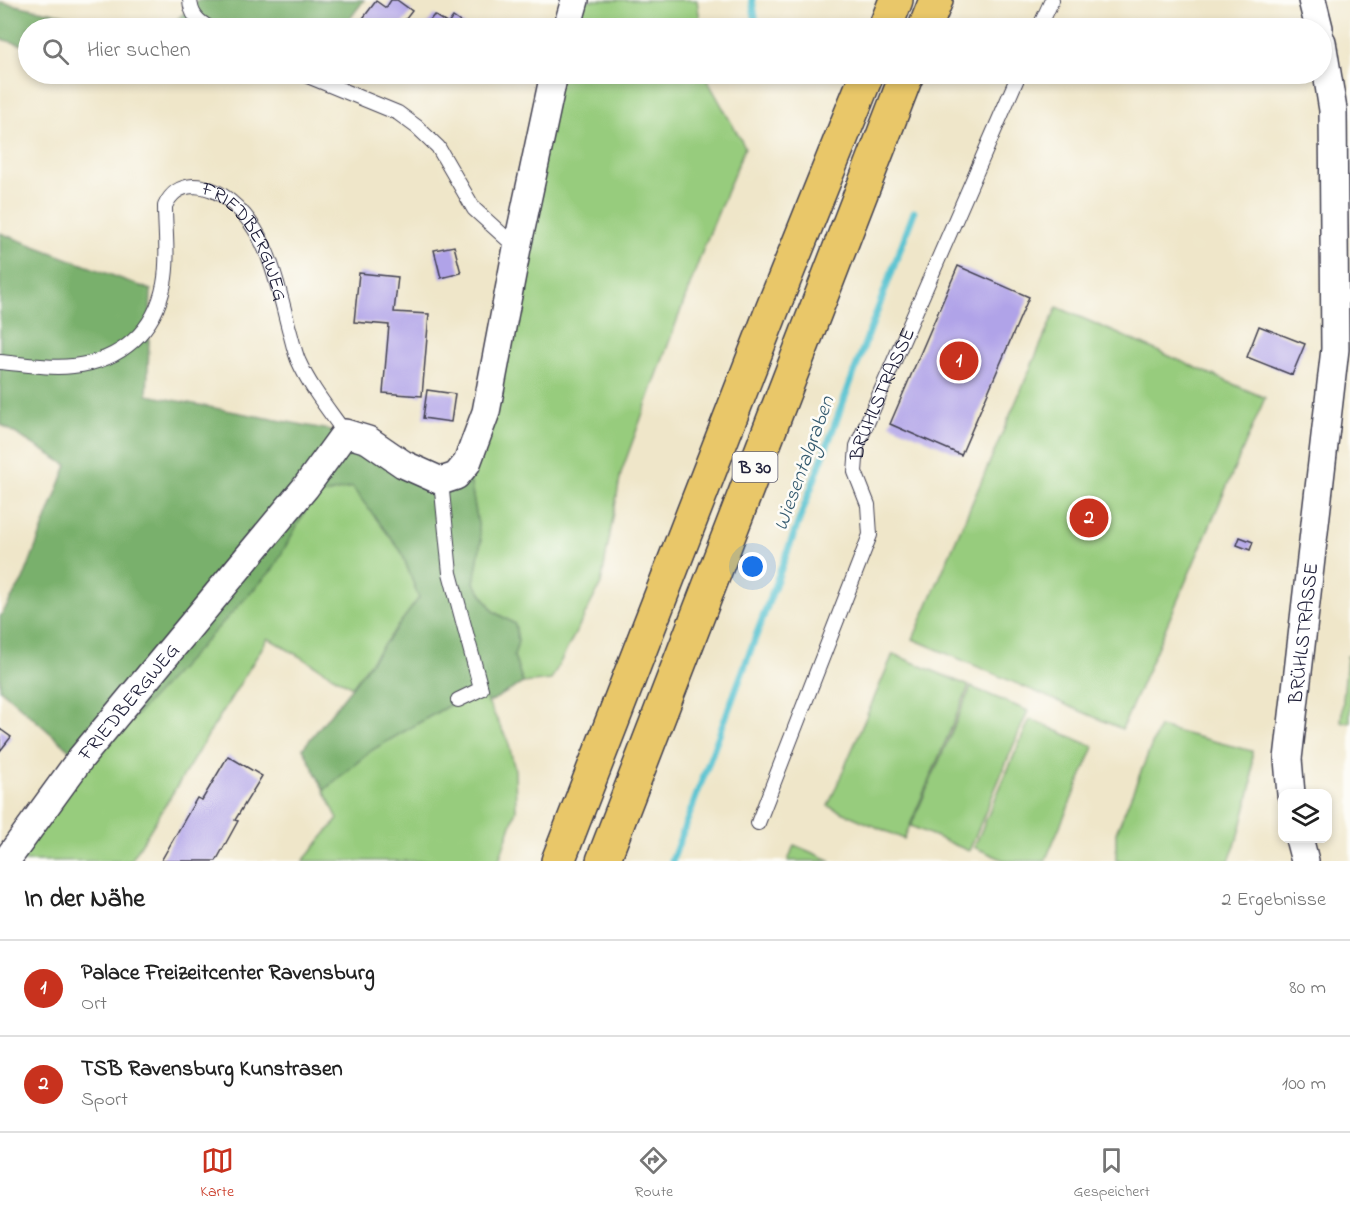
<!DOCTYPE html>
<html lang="de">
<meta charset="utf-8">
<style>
:root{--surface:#fff;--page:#f2f2f2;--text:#222;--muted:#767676;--line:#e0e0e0;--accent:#c8321e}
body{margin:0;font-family:"Indie Flower",sans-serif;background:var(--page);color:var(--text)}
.controls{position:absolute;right:18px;bottom:18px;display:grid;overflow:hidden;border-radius:12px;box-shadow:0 3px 9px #0003}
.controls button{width:54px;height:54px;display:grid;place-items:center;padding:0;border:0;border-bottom:2px solid var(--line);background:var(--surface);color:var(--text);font:30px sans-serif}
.you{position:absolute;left:753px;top:567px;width:21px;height:21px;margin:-15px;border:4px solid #fff;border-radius:50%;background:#1a73e8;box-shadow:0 0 0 9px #1a73e833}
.badge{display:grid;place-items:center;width:39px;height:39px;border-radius:50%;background:var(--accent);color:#fff;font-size:20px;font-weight:700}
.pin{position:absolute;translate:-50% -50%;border:3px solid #fff;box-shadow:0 2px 6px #0006}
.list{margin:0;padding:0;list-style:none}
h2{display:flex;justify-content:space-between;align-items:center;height:78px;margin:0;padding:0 24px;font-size:26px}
h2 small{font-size:20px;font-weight:400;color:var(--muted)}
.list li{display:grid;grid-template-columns:39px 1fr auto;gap:18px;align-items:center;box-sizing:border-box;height:96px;padding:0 24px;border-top:2px solid var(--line)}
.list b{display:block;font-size:22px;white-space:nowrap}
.list p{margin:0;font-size:20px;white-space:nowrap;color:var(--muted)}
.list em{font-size:20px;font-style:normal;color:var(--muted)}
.icon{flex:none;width:33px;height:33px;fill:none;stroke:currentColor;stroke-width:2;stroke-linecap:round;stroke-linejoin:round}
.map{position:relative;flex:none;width:1350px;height:861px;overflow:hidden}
.search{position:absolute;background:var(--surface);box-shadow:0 3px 9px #0003;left:18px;right:18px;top:18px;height:66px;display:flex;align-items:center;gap:15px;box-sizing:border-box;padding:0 21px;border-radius:33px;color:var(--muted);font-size:22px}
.sheet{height:270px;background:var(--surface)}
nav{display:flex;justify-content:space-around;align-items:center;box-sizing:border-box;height:84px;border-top:2px solid var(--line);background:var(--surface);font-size:16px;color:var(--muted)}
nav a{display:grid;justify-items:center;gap:3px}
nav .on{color:var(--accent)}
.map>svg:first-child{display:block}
.green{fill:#97cc7d;stroke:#5c775c;stroke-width:1.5}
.forest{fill:#79b06c;stroke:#4e6954;stroke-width:1.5}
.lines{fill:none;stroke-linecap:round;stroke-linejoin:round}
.stream{stroke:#56c2d0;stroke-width:7}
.building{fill:#b0a3e8}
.service-casing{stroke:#413f50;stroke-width:16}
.minor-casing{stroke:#413f50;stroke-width:30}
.trunk-casing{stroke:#413f50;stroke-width:36}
.service{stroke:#fff;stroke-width:14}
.minor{stroke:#fff;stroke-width:27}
.trunk{stroke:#e9c769;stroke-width:33}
.labels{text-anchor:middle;stroke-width:5;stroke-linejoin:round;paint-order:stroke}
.shield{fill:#fdfcf7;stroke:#646373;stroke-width:1.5}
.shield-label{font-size:18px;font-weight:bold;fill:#22223b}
.street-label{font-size:20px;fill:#22223b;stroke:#fdfcf7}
.water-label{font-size:21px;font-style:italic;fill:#345a6f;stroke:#fdfcf7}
</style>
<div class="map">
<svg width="1350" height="861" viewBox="0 0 1350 861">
<rect width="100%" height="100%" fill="#fdfcf7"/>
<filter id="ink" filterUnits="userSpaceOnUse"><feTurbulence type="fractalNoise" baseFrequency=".0167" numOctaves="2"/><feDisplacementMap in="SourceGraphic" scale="12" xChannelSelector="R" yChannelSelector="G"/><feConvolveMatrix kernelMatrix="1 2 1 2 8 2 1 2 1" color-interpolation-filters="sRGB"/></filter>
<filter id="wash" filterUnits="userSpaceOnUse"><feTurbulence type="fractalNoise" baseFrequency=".008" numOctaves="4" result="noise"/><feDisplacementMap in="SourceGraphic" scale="24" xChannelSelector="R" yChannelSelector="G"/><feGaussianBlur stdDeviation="1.35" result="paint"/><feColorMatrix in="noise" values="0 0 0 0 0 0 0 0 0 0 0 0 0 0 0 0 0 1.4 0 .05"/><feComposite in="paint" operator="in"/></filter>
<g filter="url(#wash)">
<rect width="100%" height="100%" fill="#efe6c9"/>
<!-- green -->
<path class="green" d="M575,0H697L701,28H567Z
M554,74H707L709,83L745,147L704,247L621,473L601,584L551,680L523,683L514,656L518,641L515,624L494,612L474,583L481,541L467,463Z
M1057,307L1265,398L1122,729L913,639Z
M353,487L401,551L419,598L352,687L268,638L131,861H6L313,497Z
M893,654L969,686L904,839L828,806Z
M1347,656H1350V722H1341Z
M971,687L1028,711L969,851L911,826Z
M481,689L508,741L515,770L516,810L499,861H303L338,819L324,790L372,750L458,700Z
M1030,719L1094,747L1045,861H1006L974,847Z
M1159,727L1252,751V784L1239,835L1229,861H1116V833Z
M794,845L832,861H788Z"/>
<!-- forest -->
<path class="forest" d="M198,0H364L343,28H168Z
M0,2L128,28H28V46L0,39Z
M169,74H291L253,83Z
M0,233L151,290L147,395L345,433L422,472L467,463L481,541L474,583L494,612L515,624L518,641L514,656L523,683L488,703L481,689L458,700L372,750L324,790L303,748L352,687L419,598L401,551L352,487L313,497L273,569L112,741L80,759L0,689V617L23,580L67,465L0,424Z"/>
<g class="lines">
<!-- stream -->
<path class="stream" d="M752,0L757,28
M672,861L914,212"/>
</g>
<g id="blocks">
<!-- building -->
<path class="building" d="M391,0H397L412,11L399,28H367L368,27L361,21L376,1L386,8Z
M434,15L448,24L453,17L466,26L465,28H424Z
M454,246L461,273L441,278L434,250Z
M958,266L1029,297L961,455L890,424Z
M359,273L398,277L394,312L429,314L422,396L383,393L389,325L354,322Z
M1259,326L1305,344L1292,375L1247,357Z
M427,390L455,394L451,422L423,418Z
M1240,537L1253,542L1250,550L1237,545Z
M0,729L11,737L0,751Z
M228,756L262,776L235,820L238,821L216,861H161L197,798L202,800Z"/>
</g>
</g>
<g filter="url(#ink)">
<use href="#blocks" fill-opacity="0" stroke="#413f50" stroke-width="1.5"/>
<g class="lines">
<!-- service casing -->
<g class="service-casing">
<g id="service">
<path d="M190,0C191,14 197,21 210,28"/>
<path d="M1039,28L1052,0"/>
<path d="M303,74L398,113L417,127L438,147L474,209L517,248"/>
<path id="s1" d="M0,362C23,364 50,369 73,366C121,361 155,331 164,284C169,259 165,231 165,206C171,193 179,187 193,186C207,186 221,193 231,202C269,233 277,284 289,329C292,339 294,350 298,360C310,387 328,409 345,433"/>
<path d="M441,481L450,573L481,689L458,700"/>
<path id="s2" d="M758,823L870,535L868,505L855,472L857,446L1019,74"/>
</g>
</g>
<!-- minor casing -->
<g class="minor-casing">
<g id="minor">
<path d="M1312,0L1319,28"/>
<path d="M567,28L575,0"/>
<path id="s3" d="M1291,794L1288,759L1335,349L1333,110L1322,42"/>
<path d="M1299,838L1305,861"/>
<path id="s4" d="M6,861L80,759L305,488L345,433L368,440L403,464L441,481L456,476L467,463L486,412L517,248L554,74"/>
</g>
</g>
<!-- trunk casing -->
<g class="trunk-casing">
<path id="trunk" d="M885,28L896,0
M925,28L936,0
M558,861L772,310L867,74
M603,861L907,74"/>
</g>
<!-- service -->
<use href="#service" class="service"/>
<!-- minor -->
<use href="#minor" class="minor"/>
<!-- trunk -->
<use href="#trunk" class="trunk"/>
</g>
</g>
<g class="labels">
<!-- shield labels -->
<rect class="shield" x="732.5" y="452" width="45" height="30" rx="4.5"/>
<g class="shield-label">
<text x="755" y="473">B 30</text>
</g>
<!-- street labels -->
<g class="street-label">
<text dy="7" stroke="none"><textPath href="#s1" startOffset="402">FRIEDBERGWEG</textPath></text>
<text dy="7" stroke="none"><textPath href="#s2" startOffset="458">BRÜHLSTRASSE</textPath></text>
<text dy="7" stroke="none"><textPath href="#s3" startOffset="162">BRÜHLSTRASSE</textPath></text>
<text dy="7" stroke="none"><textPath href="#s4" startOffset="201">FRIEDBERGWEG</textPath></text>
</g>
<!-- water labels -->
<g class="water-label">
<text transform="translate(803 463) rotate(-70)" y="7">Wiesentalgraben</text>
</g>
</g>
</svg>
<div class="controls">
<button><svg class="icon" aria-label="layers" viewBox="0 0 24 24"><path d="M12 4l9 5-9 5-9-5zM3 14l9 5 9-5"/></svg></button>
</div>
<div class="you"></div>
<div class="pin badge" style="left:959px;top:361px">1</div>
<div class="pin badge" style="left:1089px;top:518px">2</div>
<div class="search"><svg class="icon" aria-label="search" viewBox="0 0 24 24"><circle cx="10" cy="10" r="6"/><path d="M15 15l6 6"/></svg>Hier suchen</div>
</div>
<section class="sheet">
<h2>In der Nähe<small>2 Ergebnisse</small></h2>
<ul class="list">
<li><span class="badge">1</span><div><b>Palace Freizeitcenter Ravensburg</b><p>Ort</p></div><em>80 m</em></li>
<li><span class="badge">2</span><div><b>TSB Ravensburg Kunstrasen</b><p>Sport</p></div><em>100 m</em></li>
</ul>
</section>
<nav>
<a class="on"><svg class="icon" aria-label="map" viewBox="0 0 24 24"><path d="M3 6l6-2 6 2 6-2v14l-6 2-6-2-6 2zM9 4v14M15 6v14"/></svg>Karte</a>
<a><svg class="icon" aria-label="directions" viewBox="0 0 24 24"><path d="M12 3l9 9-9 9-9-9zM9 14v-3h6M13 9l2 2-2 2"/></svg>Route</a>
<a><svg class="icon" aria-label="saved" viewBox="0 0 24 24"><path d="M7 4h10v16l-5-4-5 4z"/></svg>Gespeichert</a>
</nav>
